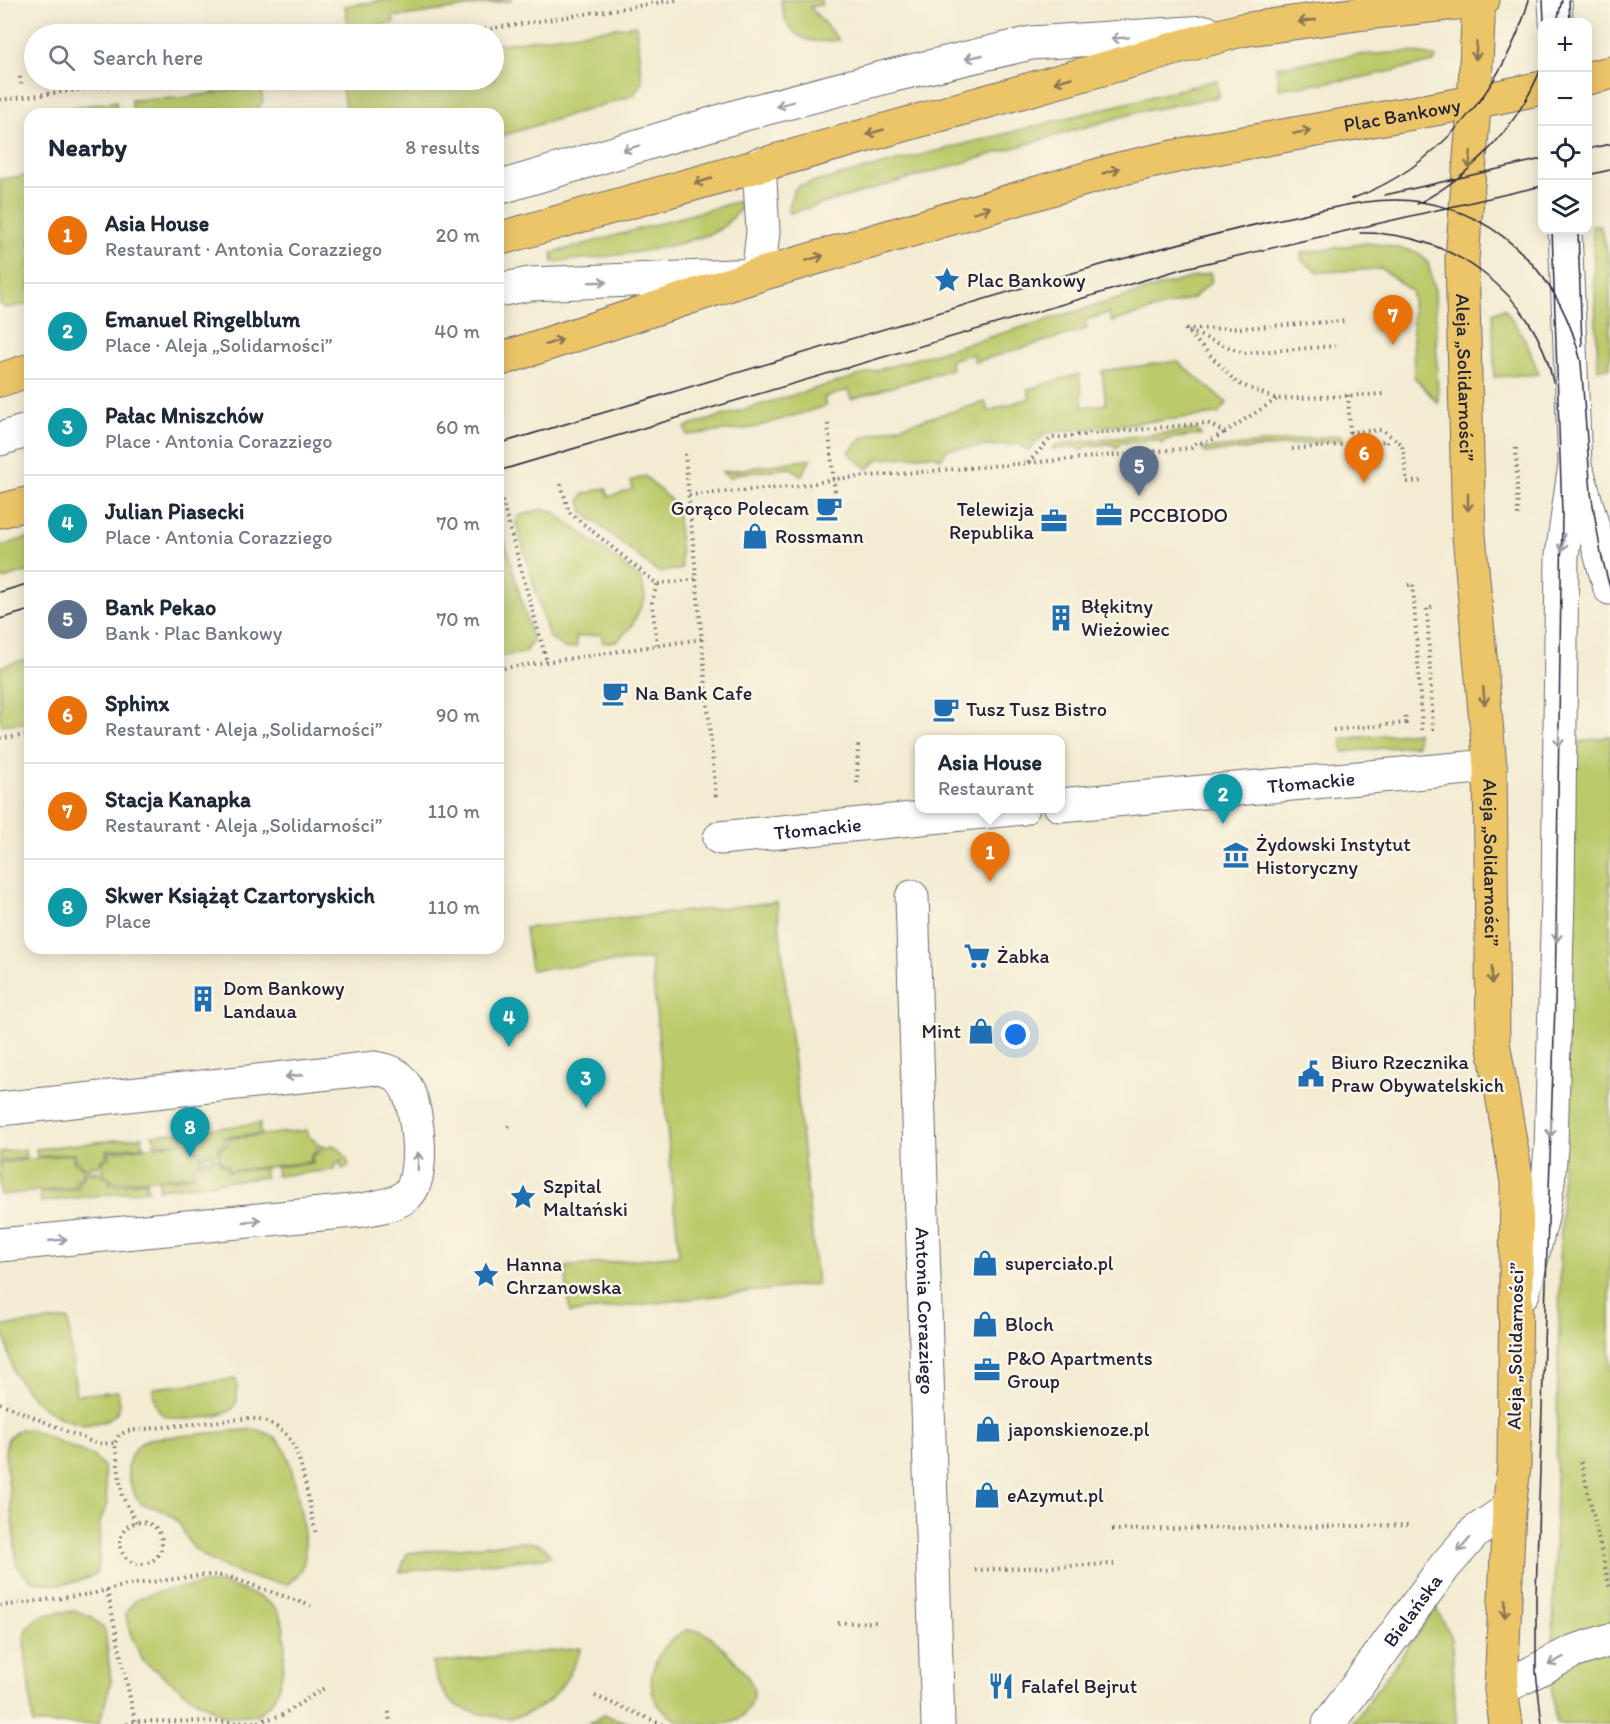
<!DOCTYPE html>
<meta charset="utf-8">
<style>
:root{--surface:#fff;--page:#f2f2f3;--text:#1f2937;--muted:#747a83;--line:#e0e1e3;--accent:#1f6fb2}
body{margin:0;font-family:Itim,sans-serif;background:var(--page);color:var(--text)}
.controls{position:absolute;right:18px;top:18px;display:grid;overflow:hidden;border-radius:12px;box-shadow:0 3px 15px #0003}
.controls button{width:54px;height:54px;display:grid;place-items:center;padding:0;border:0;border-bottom:2px solid var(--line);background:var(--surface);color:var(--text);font:30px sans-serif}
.you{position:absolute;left:1016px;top:1035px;width:21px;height:21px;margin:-15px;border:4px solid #fff;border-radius:50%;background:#1a73e8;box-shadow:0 0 0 9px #1a73e833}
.badge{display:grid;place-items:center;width:39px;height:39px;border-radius:50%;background:var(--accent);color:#fff;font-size:20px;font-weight:700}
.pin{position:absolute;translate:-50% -50px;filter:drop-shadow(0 2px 3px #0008)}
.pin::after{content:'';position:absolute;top:32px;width:21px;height:18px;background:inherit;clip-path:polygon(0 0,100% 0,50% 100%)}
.popup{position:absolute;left:915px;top:735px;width:150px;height:78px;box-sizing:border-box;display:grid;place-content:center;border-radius:12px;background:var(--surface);filter:drop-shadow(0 2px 4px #0005);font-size:20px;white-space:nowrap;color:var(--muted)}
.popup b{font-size:22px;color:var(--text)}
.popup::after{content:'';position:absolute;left:50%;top:100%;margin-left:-12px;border:12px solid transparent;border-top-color:var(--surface)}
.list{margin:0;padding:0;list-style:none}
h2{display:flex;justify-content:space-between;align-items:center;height:78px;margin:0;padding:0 24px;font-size:26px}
h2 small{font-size:20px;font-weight:400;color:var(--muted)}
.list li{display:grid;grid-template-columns:39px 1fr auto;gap:18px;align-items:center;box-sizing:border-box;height:96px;padding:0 24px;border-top:2px solid var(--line)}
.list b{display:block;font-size:22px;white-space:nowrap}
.list p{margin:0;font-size:20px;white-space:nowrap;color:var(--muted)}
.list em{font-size:20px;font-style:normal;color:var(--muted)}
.icon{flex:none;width:33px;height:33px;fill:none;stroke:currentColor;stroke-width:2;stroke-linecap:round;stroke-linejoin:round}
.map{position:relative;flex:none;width:1610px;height:1724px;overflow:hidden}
.search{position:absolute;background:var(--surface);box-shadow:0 3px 15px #0003;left:24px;top:24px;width:480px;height:66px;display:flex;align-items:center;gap:15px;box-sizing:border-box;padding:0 21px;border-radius:33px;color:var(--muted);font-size:22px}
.panel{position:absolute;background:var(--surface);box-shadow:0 3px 15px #0003;left:24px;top:108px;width:480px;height:846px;border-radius:18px}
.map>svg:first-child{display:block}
.green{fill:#bcca6c;stroke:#6f7654;stroke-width:1.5}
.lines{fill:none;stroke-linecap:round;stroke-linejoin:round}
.minor-casing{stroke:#6b6970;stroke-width:35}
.major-casing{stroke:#6b6970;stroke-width:35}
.path{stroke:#6b6970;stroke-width:4;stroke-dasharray:1.5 4.5;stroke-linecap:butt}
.minor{stroke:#fff;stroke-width:33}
.major{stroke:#edc569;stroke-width:33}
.tram{stroke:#22223b;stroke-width:1.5}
.oneway{stroke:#887452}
.oneway2{stroke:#9c9ca7}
.labels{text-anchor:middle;stroke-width:5;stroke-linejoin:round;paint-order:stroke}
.street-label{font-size:20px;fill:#22223b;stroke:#fcf5e5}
.poi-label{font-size:20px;fill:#22223b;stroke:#fcf5e5;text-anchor:start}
</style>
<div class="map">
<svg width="1610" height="1724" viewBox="0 0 1610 1724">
<rect width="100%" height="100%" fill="#fcf5e5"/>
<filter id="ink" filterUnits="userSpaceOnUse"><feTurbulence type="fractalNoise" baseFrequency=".0167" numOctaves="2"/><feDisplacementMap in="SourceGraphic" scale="12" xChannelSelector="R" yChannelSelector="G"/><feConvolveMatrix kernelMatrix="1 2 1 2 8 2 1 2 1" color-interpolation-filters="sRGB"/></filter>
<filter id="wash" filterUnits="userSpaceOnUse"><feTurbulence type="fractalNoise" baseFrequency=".008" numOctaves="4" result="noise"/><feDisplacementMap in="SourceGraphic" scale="24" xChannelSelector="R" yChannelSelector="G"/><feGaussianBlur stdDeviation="1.35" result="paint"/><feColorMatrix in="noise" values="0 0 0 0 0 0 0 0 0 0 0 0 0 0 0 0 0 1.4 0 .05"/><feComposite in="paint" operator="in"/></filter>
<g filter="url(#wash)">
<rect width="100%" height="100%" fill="#f3ecd2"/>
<!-- green -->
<path class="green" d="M387,0H513L398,17L397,15L393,16L394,23L353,30V28L348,29L345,6Z
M781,0H821L822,5L810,7L839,40C806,46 784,36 781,0Z
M636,25L642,82L633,96L629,97L498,137V114H346L341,80H494V45Z
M1409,52L1434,56L1436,59L1434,62L1359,78L1279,89L1276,67L1356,55Z
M1217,80L1219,97L1139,112L1082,128L791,213L788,212L793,191L799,186Z
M260,86L263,101L254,113L133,114L131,100L180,98Z
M116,101L117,114H30Z
M30,175V304L5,308L0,304V179Z
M739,201L743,206C736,214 729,223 720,229C708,236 694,239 681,243C639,254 597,258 553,262L552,253Z
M1592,225H1600L1610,262V368L1598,369Z
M1366,243L1384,245L1417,252L1428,263L1435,291L1438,403L1414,377L1412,292L1382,269L1319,272L1302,261L1301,253Z
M1210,273L1212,281L1193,298L1111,322L1109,313L1085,320L1087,329L975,362L973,354L950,360L952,369L851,399L848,390L824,398L826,406L753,428L687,435L685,427L1172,283Z
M1504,308L1526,341L1539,374L1494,377L1493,313Z
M1177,361L1227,403L1218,414L1046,433L1028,451L1020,444L947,449L941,459L934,455L878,459L868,469L848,453L863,437L985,402L988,411L1030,398L1028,389L1079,374L1083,407L1106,404L1102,371Z
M1197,430L1201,435L1167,439L1162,444L1157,440L1121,443L1116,448L1111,444L1087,446L1082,451L1078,447L1052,449L1057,444Z
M1341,435L1343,440L1206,453L1202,449Z
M811,459L801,476L792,468L736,474L730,478L722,472Z
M645,476L677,506L682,569L658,572L583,512L580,500L584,494L606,488L609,497L633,489L631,481Z
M544,509L554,512L642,580L645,599L631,627L617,641L603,643L601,634L576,637L577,647L566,649L549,637L516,523L519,516Z
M498,526L501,528L533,641L524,653L498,657Z
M30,537V571L0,580V546Z
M30,658V722L2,725L0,717V667Z
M1417,732V745L1343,752L1341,739Z
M1610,736V1724H1556L1552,1691L1570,744Z
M777,902L817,1284L570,1313L565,1267L679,1255L651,959L531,970L525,928Z
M261,1123L259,1129L262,1134L223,1137L224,1145L220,1146L216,1154L210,1155V1153H207V1156H202L201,1152L192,1147V1141H190L191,1148L201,1156L200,1163L193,1168V1175L112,1183L110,1177V1186L148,1181L146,1187L149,1190L41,1202L40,1193L78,1189V1182L83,1179L85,1172L90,1171V1174H94L93,1171H98L103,1177L109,1178L102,1173V1161L109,1158L108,1152L181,1143L154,1144L155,1139L152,1135Z
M307,1130L308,1136L318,1143L317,1150L311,1156V1162L229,1171L228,1165L222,1163L219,1158V1150L227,1145L226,1139Z
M143,1137L141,1141L144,1146L106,1150L107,1156L100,1161L99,1167L91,1165L89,1169C83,1167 81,1162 75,1160V1153L37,1157L36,1149Z
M331,1145C339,1145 347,1157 349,1166L342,1169L340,1163L342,1160L337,1163V1165H334V1170L276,1176L277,1172L275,1167L313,1163L312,1156L320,1151V1146H324L326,1148Z
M25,1149L26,1158L0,1161V1152Z
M73,1154V1161L84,1168L83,1176L75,1181L76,1187L0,1195V1163Z
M211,1157L218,1158L222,1165L226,1166L228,1172L266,1168L264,1173L266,1177L158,1189L160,1185L158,1180L195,1177V1170L201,1166L202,1160L208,1159V1161H211Z
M68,1319L76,1395L118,1391L120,1405L116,1414L106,1421L84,1425L63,1419L45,1409L28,1393L14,1374L2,1326Z
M236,1379C237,1389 239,1399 234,1407C227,1419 173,1423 162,1414C155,1408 154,1397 153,1388Z
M20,1429L32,1430L95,1457L104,1467L107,1505L100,1522L99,1564L97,1573C79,1584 50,1588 31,1579C26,1576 21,1571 17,1566L5,1450L8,1438Z
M254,1429C265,1432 273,1434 281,1444C293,1458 309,1544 304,1562C302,1572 296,1577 288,1584C258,1581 220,1570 196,1550C188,1543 186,1536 181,1527C173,1513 156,1507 141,1504C125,1482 120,1454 148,1439Z
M521,1542C535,1542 544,1543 551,1557L400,1572L407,1553Z
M222,1583C238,1589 259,1594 273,1606C293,1623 285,1683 271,1703C267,1707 262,1711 257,1715L224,1716L194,1699L143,1661L130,1633L125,1613C129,1608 133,1602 138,1599C159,1589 198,1584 222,1583Z
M1436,1608L1452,1638L1456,1724H1352Z
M76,1611L90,1616L105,1630L111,1681L102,1715L98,1724H33L24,1639C29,1611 53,1614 76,1611Z
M686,1630C690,1630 696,1630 700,1631C716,1638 752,1675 754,1692C754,1697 751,1706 748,1709C738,1724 730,1724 713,1724C700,1724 684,1724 673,1718C634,1694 653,1647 686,1630Z
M581,1648C575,1667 558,1697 540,1707C533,1712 518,1717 510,1718C495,1718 459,1711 449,1700C440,1688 435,1677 432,1663Z
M603,1715L633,1724H588Z"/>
</g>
<g filter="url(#ink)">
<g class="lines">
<!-- minor casing -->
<g class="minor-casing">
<g id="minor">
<path d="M1555,0L1556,22"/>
<path d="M498,188L748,113L890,76L1031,43L1206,32"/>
<path d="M498,290L530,284L758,275L763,232L759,164"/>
<path d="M0,439L30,430"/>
<path d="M1578,474L1610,588"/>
<path id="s1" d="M1060,805L1490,766"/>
<path id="s2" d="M720,838L1023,808"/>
<path id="s3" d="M912,897L938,1724"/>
<path d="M0,1109L375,1068C382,1070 392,1071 397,1076C401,1080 406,1086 408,1091C418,1113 426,1178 407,1195C397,1205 376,1207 363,1210L0,1245"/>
<path d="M1523,1293L1542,1217L1548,1182L1551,1148L1558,897L1562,555L1575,464L1565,230"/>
<path d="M1501,1689L1572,1652L1610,1640"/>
<path id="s4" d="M1329,1724L1445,1566L1475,1532L1509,1509"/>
</g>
</g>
<!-- major casing -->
<g class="major-casing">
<g id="major">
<path id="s5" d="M1479,0L1474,108L1462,259L1469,535L1490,766L1493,1042L1517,1182L1514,1466L1509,1509L1501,1689L1506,1724"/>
<path d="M1588,78L1610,73"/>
<path d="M498,239L1241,30L1365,13L1483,0"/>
<path id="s6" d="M498,360L758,275L1119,169L1204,150L1474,102L1542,88"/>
<path d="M0,380L30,370"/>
<path d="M0,511L30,503"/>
</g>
</g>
<!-- path -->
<path class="path" d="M331,32L332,34
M455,34L676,0
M20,77L21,84
M0,100L124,84L179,80
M1185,329L1237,383L1277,399L1384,394
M1186,329L1240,328L1344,321
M1189,331L1243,353L1335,346
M1348,395L1350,432L1382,430L1402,444L1407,482L1425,481
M828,424L836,503
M1516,448L1518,518
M1292,449L1387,441L1386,446
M685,454L716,797
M1028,463L1051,438L1207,423L1225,432L1277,399
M561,484L569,512L657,584L697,579
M689,495L801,486L834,479L1028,463L1191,448L1196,443L1208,442L1225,432
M502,501L547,662
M1408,585L1413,584L1422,730
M1432,607L1427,608L1433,730
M657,645L652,602L657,584
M498,669L702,639
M1333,730L1406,723L1405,714
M0,738L30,735
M857,783L858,744
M508,1127L509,1126
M0,1403L97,1444L115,1443
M1581,1462L1610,1589
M120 1543a21 21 0 1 1 42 0a21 21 0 1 1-42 0Z
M136,1522L122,1496L115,1443L119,1435L127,1431L249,1418C291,1424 297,1447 305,1483C309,1500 312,1517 316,1534
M1112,1530L1412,1525
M975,1570L1114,1564
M107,1590L135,1721
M0,1606L91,1594L127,1585L206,1575L227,1576L311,1606
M838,1623L877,1622
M595,1696L662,1724
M389,1712L390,1724
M127,1724L136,1721L258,1722L282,1715L324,1688"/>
<!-- minor -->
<use href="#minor" class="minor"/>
<!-- major -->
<use href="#major" class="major"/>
<!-- tram -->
<path class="tram" d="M1543,0L1544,22
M1569,0L1570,22
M1557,22L1562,0
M1588,149L1610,144
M1588,175L1610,170
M1385,195L1542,159
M1351,199C1438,168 1504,88 1529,0
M1417,204C1473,175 1519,125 1542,66
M1578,230L1582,346
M1360,233C1448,230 1536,293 1553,382
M498,444C682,389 867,334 1052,279C1131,256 1210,234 1290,217C1333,208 1377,195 1421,202C1505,215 1563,282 1581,362L1591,493L1601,554L1610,588
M498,471L1185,268L1542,186
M0,592L30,583
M0,619L30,610
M1542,1724L1536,1672V1594L1555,1004L1562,513L1552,230"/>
</g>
<!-- one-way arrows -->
<defs><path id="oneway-shaft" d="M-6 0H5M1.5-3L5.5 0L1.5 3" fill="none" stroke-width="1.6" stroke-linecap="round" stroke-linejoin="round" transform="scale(1.5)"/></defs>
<g class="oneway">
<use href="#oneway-shaft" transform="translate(1307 21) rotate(172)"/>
<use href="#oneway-shaft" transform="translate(1476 51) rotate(93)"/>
<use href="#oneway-shaft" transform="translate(1063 80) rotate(164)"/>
<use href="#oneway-shaft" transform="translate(875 132) rotate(164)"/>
<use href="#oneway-shaft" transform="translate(1302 132) rotate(-10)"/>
<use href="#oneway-shaft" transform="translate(1470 160) rotate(95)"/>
<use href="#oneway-shaft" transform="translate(1111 171) rotate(-16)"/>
<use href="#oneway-shaft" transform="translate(703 181) rotate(164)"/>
<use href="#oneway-shaft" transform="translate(982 210) rotate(-17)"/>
<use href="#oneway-shaft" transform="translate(815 258) rotate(-16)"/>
<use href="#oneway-shaft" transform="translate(554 342) rotate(-18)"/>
<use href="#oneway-shaft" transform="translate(1468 502) rotate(89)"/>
<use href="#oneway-shaft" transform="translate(1484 696) rotate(85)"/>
<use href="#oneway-shaft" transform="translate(1492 975) rotate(89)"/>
<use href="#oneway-shaft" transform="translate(1505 1609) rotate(93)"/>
</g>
<g class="oneway2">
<use href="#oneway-shaft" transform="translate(1120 38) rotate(176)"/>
<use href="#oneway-shaft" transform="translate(974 57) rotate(167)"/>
<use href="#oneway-shaft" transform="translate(785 104) rotate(165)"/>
<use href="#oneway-shaft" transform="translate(631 148) rotate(163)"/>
<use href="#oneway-shaft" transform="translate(598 282) rotate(-2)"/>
<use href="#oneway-shaft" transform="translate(1563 543) rotate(98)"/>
<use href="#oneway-shaft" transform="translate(1559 738) rotate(91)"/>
<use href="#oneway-shaft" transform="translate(1557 933) rotate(91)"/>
<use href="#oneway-shaft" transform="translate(294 1076) rotate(174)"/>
<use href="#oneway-shaft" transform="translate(1551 1128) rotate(92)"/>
<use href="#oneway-shaft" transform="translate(418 1161) rotate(-89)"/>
<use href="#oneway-shaft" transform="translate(252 1221) rotate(-6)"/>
<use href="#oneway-shaft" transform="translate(58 1240) rotate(-6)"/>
<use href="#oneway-shaft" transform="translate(1464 1545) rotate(131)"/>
<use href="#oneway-shaft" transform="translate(1556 1661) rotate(152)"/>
</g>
</g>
<!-- icons -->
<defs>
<g id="sight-bare" transform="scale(2.07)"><path d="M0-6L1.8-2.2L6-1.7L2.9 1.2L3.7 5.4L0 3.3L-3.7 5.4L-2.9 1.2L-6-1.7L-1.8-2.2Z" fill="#1f6fb2" stroke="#fcf5e5" stroke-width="2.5" paint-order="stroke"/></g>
<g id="cafe-bare" transform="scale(2.07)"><path d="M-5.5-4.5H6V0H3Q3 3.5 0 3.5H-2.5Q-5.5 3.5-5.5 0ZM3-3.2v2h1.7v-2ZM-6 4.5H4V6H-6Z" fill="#1f6fb2" stroke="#fcf5e5" stroke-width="2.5" paint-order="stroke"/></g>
<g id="office-bare" transform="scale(2.07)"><path d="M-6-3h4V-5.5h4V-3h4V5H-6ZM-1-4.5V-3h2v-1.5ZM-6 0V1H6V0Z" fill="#1f6fb2" stroke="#fcf5e5" stroke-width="2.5" paint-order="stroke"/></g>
<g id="shop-bare" transform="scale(2.07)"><path d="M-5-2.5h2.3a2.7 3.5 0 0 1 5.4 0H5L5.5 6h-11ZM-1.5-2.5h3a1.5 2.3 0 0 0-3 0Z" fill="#1f6fb2" stroke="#fcf5e5" stroke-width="2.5" paint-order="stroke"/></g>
<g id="building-bare" transform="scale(2.07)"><path d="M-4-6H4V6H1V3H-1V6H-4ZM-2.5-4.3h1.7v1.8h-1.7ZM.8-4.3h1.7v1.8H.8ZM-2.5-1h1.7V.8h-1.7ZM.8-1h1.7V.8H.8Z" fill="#1f6fb2" stroke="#fcf5e5" stroke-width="2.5" paint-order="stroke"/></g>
<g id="museum-bare" transform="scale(2.07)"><path d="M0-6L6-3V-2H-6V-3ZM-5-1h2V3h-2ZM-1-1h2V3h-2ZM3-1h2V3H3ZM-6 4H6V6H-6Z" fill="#1f6fb2" stroke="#fcf5e5" stroke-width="2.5" paint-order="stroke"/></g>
<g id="supermarket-bare" transform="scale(2.07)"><path d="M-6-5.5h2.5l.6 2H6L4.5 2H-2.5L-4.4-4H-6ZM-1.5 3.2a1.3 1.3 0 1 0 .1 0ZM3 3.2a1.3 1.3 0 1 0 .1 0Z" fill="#1f6fb2" stroke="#fcf5e5" stroke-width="2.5" paint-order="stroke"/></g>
<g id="civic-bare" transform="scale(2.07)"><path d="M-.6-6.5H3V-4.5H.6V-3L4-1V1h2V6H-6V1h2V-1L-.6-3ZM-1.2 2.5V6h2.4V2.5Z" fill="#1f6fb2" stroke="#fcf5e5" stroke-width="2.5" paint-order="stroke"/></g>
<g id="restaurant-bare" transform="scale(2.07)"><path d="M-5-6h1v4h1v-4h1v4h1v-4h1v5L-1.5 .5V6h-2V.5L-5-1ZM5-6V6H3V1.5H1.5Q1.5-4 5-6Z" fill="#1f6fb2" stroke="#fcf5e5" stroke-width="2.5" paint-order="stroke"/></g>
</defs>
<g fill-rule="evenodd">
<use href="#sight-bare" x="947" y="280"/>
<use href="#cafe-bare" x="829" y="508"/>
<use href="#office-bare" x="1109" y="515"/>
<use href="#office-bare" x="1054" y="521"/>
<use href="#shop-bare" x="755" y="536"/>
<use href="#building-bare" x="1061" y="618"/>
<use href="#cafe-bare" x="615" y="693"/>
<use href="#cafe-bare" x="946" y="709"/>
<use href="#museum-bare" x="1236" y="855"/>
<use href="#supermarket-bare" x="977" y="956"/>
<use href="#building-bare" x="203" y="999"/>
<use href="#shop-bare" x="981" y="1031"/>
<use href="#civic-bare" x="1311" y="1074"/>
<use href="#sight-bare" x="523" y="1197"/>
<use href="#shop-bare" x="985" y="1263"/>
<use href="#sight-bare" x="486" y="1275"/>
<use href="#shop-bare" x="985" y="1324"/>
<use href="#office-bare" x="987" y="1370"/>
<use href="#shop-bare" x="988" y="1429"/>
<use href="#shop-bare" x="987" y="1495"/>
<use href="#restaurant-bare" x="1001" y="1686"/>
</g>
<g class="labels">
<!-- street labels -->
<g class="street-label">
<text dy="7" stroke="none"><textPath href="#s6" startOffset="938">Plac Bankowy</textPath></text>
<text dy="7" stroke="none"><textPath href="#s5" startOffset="378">Aleja „Solidarności”</textPath></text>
<text dy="7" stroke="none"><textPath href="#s1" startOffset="252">Tłomackie</textPath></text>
<text dy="7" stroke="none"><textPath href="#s2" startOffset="98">Tłomackie</textPath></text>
<text dy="7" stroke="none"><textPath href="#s5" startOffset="864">Aleja „Solidarności”</textPath></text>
<text dy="7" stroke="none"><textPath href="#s3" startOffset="414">Antonia Corazziego</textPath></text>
<text transform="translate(1515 1346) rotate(-89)" y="7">Aleja „Solidarności”</text>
<text dy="7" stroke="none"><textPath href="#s4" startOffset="141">Bielańska</textPath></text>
</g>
<!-- poi labels -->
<g class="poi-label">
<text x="967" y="287">Plac Bankowy</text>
<text x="809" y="515" text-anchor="end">Gorąco Polecam</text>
<text x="1034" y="516" text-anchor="end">Telewizja<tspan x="1034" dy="23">Republika</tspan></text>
<text x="1129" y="522">PCCBIODO</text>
<text x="775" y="543">Rossmann</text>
<text x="1081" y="613">Błękitny<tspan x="1081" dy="23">Wieżowiec</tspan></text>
<text x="635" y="700">Na Bank Cafe</text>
<text x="966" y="716">Tusz Tusz Bistro</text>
<text x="1256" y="851">Żydowski Instytut<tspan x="1256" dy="23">Historyczny</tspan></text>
<text x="997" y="963">Żabka</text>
<text x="223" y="995">Dom Bankowy<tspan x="223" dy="23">Landaua</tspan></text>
<text x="961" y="1038" text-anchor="end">Mint</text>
<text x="1331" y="1069">Biuro Rzecznika<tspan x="1331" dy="23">Praw Obywatelskich</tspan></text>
<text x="543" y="1193">Szpital<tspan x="543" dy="23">Maltański</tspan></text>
<text x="1005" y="1270">superciało.pl</text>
<text x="506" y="1271">Hanna<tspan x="506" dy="23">Chrzanowska</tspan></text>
<text x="1005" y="1331">Bloch</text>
<text x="1007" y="1365">P&amp;O Apartments<tspan x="1007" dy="23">Group</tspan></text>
<text x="1008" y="1436">japonskienoze.pl</text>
<text x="1007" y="1502">eAzymut.pl</text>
<text x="1021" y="1693">Falafel Bejrut</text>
</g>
</g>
</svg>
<div class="controls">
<button>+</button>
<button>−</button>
<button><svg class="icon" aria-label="locate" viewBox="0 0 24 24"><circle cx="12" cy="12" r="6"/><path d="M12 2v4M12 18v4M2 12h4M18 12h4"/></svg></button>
<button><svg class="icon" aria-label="layers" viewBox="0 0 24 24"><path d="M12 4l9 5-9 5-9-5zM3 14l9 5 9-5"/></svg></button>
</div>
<div class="you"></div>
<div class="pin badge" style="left:990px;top:882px;background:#e8710a">1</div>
<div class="popup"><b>Asia House</b>Restaurant</div>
<div class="pin badge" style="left:1223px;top:824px;background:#0f9aa8">2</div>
<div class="pin badge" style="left:586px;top:1108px;background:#0f9aa8">3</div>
<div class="pin badge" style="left:509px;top:1047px;background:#0f9aa8">4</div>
<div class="pin badge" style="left:1139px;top:496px;background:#5c6f8a">5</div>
<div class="pin badge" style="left:1364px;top:483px;background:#e8710a">6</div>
<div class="pin badge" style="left:1393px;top:345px;background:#e8710a">7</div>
<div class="pin badge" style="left:190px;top:1157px;background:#0f9aa8">8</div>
<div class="search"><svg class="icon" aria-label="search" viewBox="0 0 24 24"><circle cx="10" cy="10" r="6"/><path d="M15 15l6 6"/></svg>Search here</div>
<section class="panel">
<h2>Nearby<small>8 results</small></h2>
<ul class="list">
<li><span class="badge" style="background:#e8710a">1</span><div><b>Asia House</b><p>Restaurant · Antonia Corazziego</p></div><em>20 m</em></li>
<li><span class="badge" style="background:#0f9aa8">2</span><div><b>Emanuel Ringelblum</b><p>Place · Aleja „Solidarności”</p></div><em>40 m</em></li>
<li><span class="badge" style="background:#0f9aa8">3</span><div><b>Pałac Mniszchów</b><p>Place · Antonia Corazziego</p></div><em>60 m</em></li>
<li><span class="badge" style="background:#0f9aa8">4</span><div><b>Julian Piasecki</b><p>Place · Antonia Corazziego</p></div><em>70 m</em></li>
<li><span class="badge" style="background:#5c6f8a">5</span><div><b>Bank Pekao</b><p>Bank · Plac Bankowy</p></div><em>70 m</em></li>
<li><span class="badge" style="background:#e8710a">6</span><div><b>Sphinx</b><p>Restaurant · Aleja „Solidarności”</p></div><em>90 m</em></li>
<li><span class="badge" style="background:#e8710a">7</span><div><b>Stacja Kanapka</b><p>Restaurant · Aleja „Solidarności”</p></div><em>110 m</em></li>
<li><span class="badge" style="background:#0f9aa8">8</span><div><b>Skwer Książąt Czartoryskich</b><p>Place</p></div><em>110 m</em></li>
</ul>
</section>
</div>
